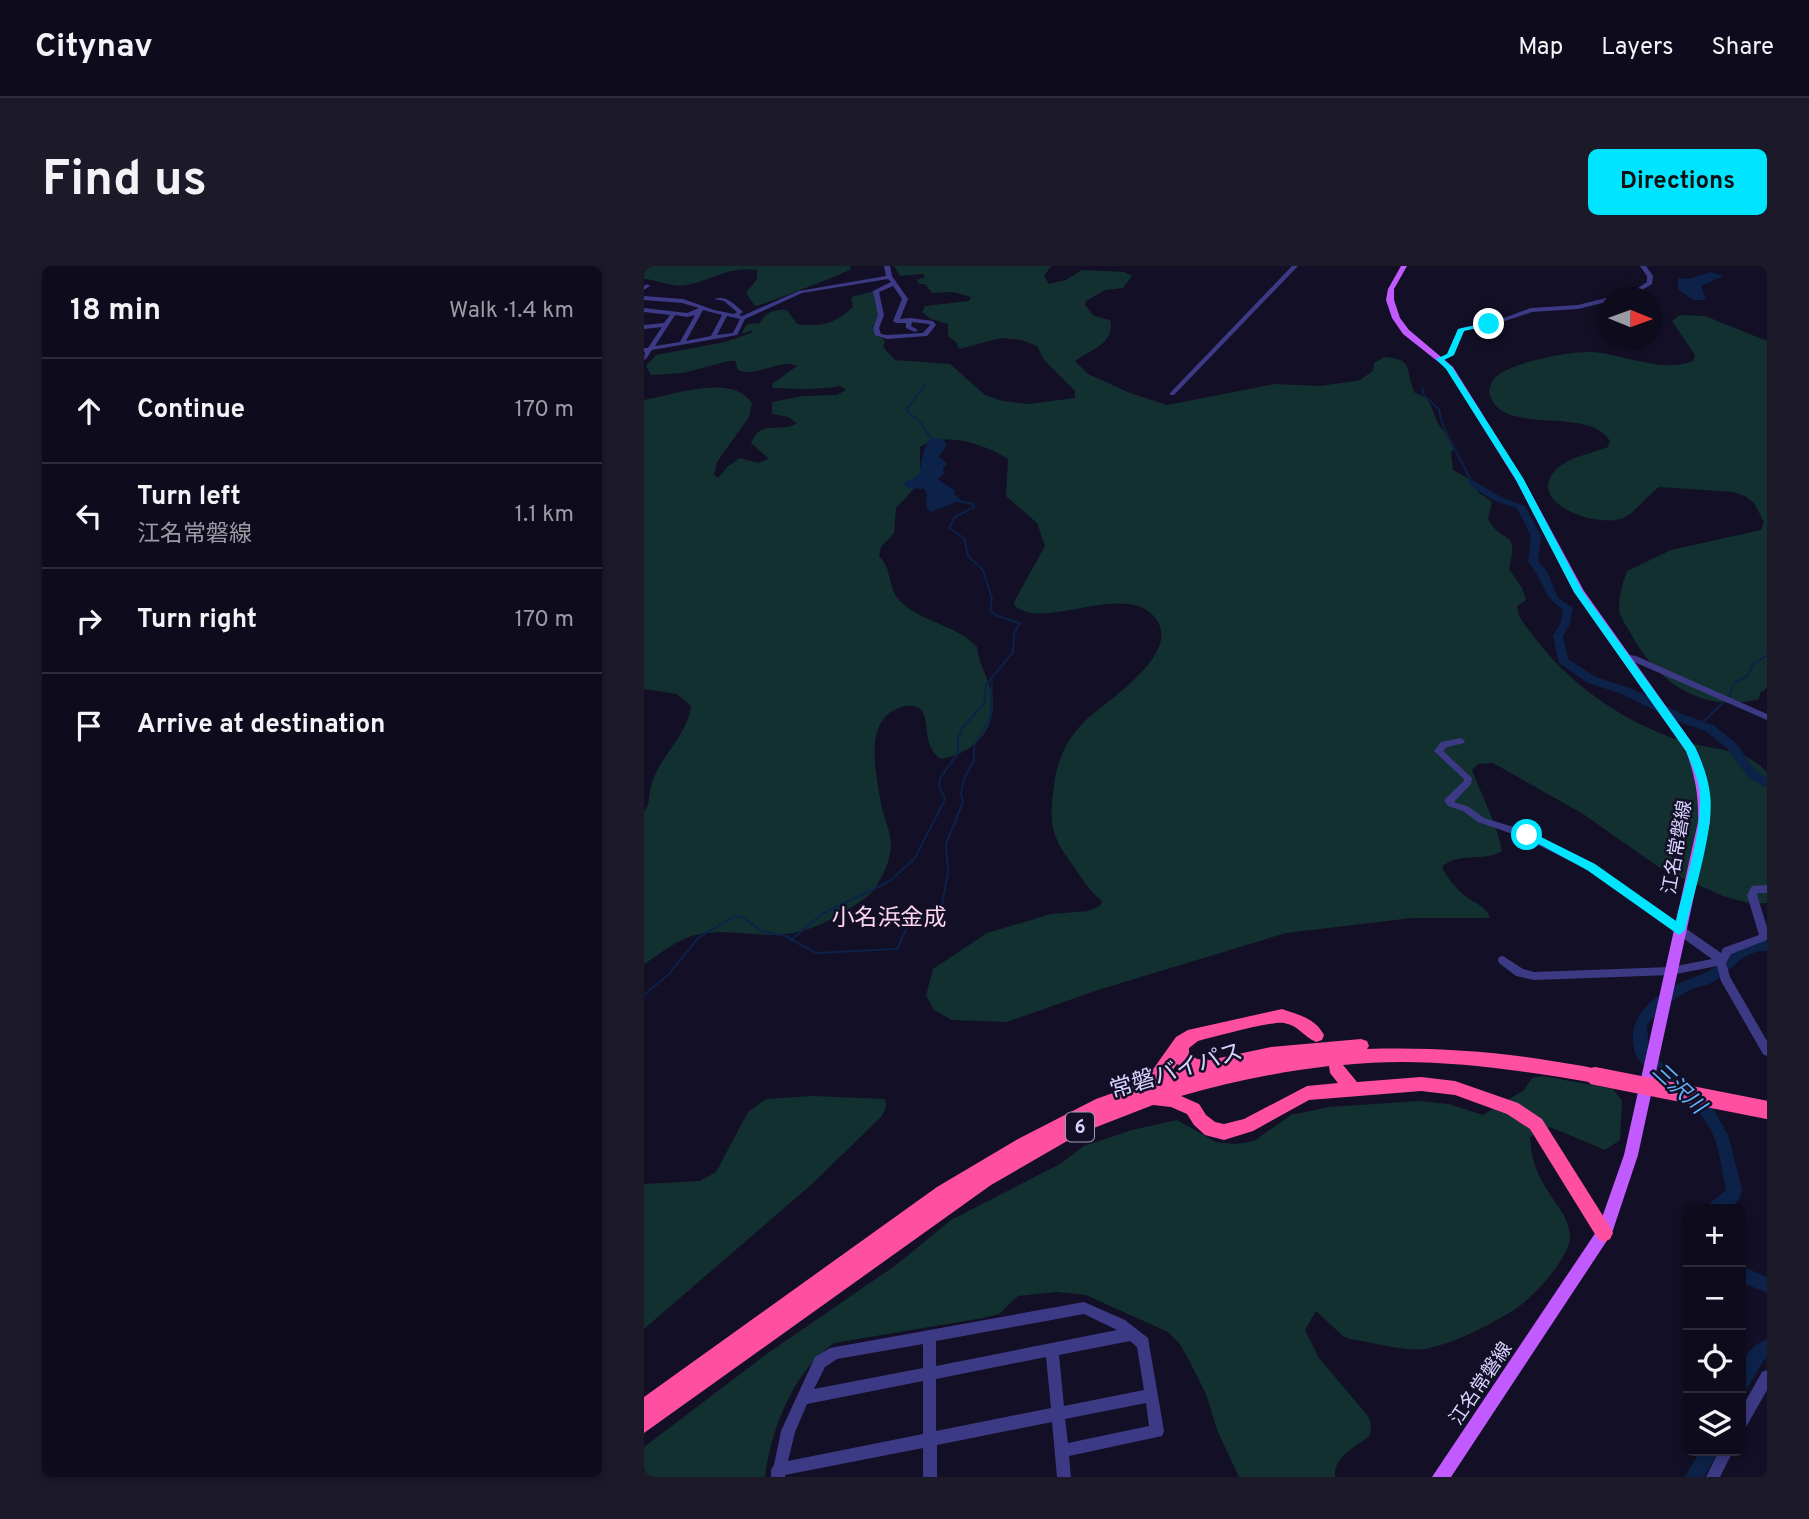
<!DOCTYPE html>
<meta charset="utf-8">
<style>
:root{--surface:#0e0b1c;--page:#1c1929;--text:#f1f3f6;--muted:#9b9ba3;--line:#2e2b3b;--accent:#00e5ff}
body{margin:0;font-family:Overpass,"Noto Sans JP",sans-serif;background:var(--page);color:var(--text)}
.controls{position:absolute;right:21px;bottom:21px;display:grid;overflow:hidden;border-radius:10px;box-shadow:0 4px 10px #0003}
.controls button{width:63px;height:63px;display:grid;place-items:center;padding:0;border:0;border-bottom:2px solid var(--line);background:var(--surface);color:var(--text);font:35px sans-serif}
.compass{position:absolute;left:955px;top:21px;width:63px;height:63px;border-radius:50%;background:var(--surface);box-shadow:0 4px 10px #0003;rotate:91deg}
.stop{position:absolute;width:21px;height:21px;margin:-16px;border:5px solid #00e5ff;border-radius:50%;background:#fff}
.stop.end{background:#00e5ff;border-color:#fff;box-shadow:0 2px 7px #0008}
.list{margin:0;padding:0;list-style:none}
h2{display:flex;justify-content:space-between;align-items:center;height:91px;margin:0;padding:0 28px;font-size:30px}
h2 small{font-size:23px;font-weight:400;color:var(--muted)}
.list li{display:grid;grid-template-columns:46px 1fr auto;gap:21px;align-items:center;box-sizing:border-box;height:105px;padding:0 28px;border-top:2px solid var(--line)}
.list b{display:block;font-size:26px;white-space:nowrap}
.list p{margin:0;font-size:23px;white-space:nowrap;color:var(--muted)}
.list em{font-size:23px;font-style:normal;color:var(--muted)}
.icon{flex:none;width:38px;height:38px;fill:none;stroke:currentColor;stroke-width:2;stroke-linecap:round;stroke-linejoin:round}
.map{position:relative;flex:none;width:1123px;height:1211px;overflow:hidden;border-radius:10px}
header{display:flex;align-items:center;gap:42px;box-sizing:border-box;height:98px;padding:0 35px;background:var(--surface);border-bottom:2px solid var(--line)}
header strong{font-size:33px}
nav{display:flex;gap:38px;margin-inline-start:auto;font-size:24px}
.intro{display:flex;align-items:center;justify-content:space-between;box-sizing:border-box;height:168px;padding:0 42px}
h1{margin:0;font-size:49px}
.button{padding:18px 32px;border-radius:10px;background:var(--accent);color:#111;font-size:24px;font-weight:700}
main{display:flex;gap:42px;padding:0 42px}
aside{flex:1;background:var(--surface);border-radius:10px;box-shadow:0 4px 10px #0003}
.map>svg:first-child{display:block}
.green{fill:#12302f}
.water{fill:#0c2248}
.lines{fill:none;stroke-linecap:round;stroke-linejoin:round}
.stream{stroke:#0c2248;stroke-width:2}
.river{fill:#0c2248;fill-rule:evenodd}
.minor{fill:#3d3a85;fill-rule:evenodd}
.major{fill:#c25bff;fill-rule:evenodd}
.highway{fill:#ff4fa3;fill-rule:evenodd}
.highway-bridge{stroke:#ff4fa3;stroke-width:18}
.route{fill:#00e5ff}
.labels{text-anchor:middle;stroke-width:5;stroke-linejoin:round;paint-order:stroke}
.shield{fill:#130f26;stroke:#9e99be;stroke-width:2}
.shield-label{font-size:18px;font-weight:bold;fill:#d9d4ff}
.street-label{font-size:19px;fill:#d9d4ff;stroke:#130f26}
.water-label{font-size:21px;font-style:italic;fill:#62b6ff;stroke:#130f26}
.quarter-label{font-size:23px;fill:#ffd6f0;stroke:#130f26}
.near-street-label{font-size:23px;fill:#d9d4ff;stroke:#130f26}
</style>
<header>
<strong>Citynav</strong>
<nav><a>Map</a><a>Layers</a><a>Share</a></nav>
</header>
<div class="intro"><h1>Find us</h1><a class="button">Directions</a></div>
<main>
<aside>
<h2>18 min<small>Walk · 1.4 km</small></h2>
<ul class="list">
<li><svg class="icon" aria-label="ahead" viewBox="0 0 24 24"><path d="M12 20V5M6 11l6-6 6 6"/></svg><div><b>Continue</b></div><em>170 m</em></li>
<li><svg class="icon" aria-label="left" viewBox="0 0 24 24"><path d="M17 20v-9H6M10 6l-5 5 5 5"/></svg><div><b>Turn left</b><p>江名常磐線</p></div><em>1.1 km</em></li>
<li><svg class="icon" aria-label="right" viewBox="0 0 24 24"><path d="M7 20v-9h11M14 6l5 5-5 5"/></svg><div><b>Turn right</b></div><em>170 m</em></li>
<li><svg class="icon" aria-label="arrive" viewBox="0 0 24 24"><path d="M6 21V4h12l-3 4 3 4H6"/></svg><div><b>Arrive at destination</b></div></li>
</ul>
</aside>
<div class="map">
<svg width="1123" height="1211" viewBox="0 0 1123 1211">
<rect width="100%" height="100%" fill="#130f26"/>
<!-- green -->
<path class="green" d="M0,0H206L207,3C199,8 117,40 111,40L102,27L113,13V4C86,0 68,14 43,19C27,22 16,14 0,13Z
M250,0H407L400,10L405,18L422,14L438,4L480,6L488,10L479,22L461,24L442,35L441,39L450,50L466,54C472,77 446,84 431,95L444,108L486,127L523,139L631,118L675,120L705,116L716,114L729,105L730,97L740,91C772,93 760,105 771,127C789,132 787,145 795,159C801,168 808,172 811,183L807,186L809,204L825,213L835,227L848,236L844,253C860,281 875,261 865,303L878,322L882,334L873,340C876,356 882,360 891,372C926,419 979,455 1034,474C1063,484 1103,481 1123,507V637L1108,638L1079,630L1016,602L939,548L849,497L834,498L828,504C838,531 853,557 858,585C840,597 815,585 798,601C803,612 811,621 820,629C829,637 842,639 846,652H768L642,667L451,725L363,756L308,754L290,744L282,729L289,703L343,667L407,648L444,645L456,640L458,635C445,625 438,612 428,598C406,569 405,554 410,519C413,494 423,472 442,454C462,435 538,388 512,353C482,313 399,367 370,339L371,334L401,280L393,257L362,230L364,193C343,179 300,164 276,181V216L252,242L250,267L237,281L235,290C248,302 244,322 255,334C277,357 312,358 333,381C334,399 347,415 349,434C351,467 327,488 297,493C276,480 288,451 275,442C270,439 260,439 255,442C218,455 233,510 237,538C240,552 247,566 247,579C247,594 238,612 230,624C222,633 211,639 200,646C177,660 152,670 125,669C102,668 78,664 56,668C34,672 18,687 0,698V546C7,536 4,531 7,520C15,490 43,471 47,440L33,428L0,423V134C29,129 88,107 108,137L105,151L73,196L70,208L74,212L84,200L96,192L114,197L125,193L107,177C117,152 137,168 153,157L144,151L128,148V136L159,130L193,129L202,124L196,120C174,124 152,123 129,122L128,118L153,100C137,92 113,112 94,104L91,95H85L39,107L7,109L2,100L12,89L81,76L107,67L109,64L97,68L103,58L116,57C122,46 130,43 143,44L153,58C179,61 190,58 209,41L207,31L230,25L235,49L228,62L241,75L239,81L251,94L306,98L341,129L359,135L384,138L431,132V125L400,94L393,80L378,74L357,72L315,83L312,76L304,70V58L287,53L278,46L281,40L325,35L327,31L309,26L288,27L281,18H275L273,14L281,11L279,8L256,10Z
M1036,49L1061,50L1123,75V422L1116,427L1115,433C1058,448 1012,416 986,366C982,359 975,350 975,342C975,329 979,316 983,305L1027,284L1117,264L1120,256L1110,237L1101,230L1089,226L1015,221C1004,229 995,242 983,250C962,265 882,240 910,206C922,191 947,188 964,181L966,175C945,138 853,173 845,125C846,121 847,117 849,114C861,97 926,85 947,86C977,87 1018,108 1049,95L1051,89L1028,55Z
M899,810L969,823L978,835L976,874L961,884L906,861L886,871C887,891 892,906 902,922C911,938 924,949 926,969C928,990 887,1034 870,1044C844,1060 811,1077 781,1083C763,1086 726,1076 706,1073L699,1070L672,1045L661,1064L675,1092L724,1150L727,1158L726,1170C711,1181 689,1191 691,1211H595L573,1164L562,1128L549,1102L536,1078L524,1066L442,1029L413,1026L374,1030L355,1048L339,1052L190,1077C150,1104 127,1163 121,1211H0V1181L124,1087L252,999L307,954L416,898L440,880L488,864L533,854L572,876L592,878L610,875L647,849L685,841L775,835L805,838L839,849L880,824L888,812Z
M169,830L241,833L242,841L237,851L168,918L0,1063V918L56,915L72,906L104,846L122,833Z"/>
<!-- water -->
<path class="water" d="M1067,6L1079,10L1057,20L1062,34H1049L1034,23V12L1044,13Z
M288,172L297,173L303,178L295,191L304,198L299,202L300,208L294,213L311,225L310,228L317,234L287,246L282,241L283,228L280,223L262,222L259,217L274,210C279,197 277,181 288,172Z"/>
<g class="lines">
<!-- stream -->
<path class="stream" d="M281,119L262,144L277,157L287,173
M778,122L780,130L795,143C799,170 817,191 828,217
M1056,459L1085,431L1090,417L1104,410L1109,398L1123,389
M147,674L178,648L246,615L271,592L301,533L295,519L296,512L314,487V473L318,462L340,438L342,419L369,386L370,367L376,357L353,350L346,344L348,333L339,304L324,290L320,272L305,262L311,251L330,241L329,238L314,235
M0,729L25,708L54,672L91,650L99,651L117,665L141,670L172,687L253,683L264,659L297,645L304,605L302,578L319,536L317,528L320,513L330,494V480L347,450L348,416"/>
<!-- river -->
<path class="river" d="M828,214L857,231L881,240L897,270L894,295L903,305L914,332L929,342L926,358L919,370L924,393L952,411L986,422L1038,448L1069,459L1091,476L1112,505L1123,512V522L1104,511L1083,482L1061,465L1030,454L978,428L944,417L915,397L909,370L916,358L919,343C898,331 900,314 884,296L887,270L873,242L851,235L825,219V215Z
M1115,674L1123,675V685C1098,683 1087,707 1067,717C1062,720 1056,720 1051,722C1034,728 1014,745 1003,759L1005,785L1069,842L1084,869L1098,924C1092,945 1082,943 1062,943L1065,938L1082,924C1077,900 1075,873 1060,853C1047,836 1024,820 1008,806C1003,802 996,797 993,791C990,787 990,780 989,776C985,741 1027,719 1056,709C1077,703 1086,680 1115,674Z
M1097,1000L1123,1011V1027L1097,1016Z
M1123,1073V1092L1119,1095L1103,1123L1097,1125C1097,1102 1098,1083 1123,1073Z
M1056,1185H1075L1060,1211H1041Z"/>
<!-- minor -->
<path class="minor" d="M240,0H246L248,10L264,33L256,53L266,52L289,55L292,59L283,70L243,73L231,69L229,62L234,49L229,25L247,16L244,13L158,27L101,53L93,69L8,84L2,93L0,94L1,86H0V82H4L18,61L0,63V59L20,57L26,49L0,46V42L43,47L55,42L38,37L0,34V30L39,33L70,44L90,48L93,46L80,35L70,33C82,29 89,37 98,45L99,46L95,49L98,50L155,25L242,10ZM249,20L258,33L249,55L252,57H262V62L271,66L274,64L267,60L268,56L285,58L286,59L279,67L243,69L237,68L235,62L240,49L235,26ZM59,44L78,49L67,70L42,75ZM31,49L43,51L51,49L36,76L11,80ZM83,50L96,53L89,67L73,69Z
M648,0H654L530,129H526V127Z
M996,0H1002L1009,10L1008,18C993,27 985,32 968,32L988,26L1003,16V10Z
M3,18L6,20L0,24V20Z
M966,31V35L934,43L888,46L855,57L821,64L808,90L796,95L793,93L804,88L813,66L817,62L852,55L887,42L934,39Z
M980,388L992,390L1123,448V454L988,395L977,393V389Z
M817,472L821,475L820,477L803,481L799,485L828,512L827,518L810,536L825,541L840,552L886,566L950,598L1077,687L1079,682L1115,669L1103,629L1108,620L1123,619V627H1114L1113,629L1123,661V674L1087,688L1082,697L1086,711L1123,775V790L1119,788L1077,715L1073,700L1027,709L890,714L872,710L855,697L854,694L855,691L859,690L879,703L890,706L1027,701L1068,693L944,604L880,572L834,556L819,545L804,540L800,534L802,532L820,515V513L790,485L797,476Z
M440,1036L481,1054L504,1072L520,1165L518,1170L425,1190L427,1211H413L408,1156L293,1179V1211H279V1182L141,1209V1211H127V1204L130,1199L137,1165L171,1091L186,1082ZM440,1048L473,1064L292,1100V1075ZM486,1075L493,1081L500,1124L420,1140L415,1089ZM279,1078V1102L170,1123L181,1101L193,1093ZM402,1091L407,1142L292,1165V1113ZM279,1115V1168L144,1195L151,1166L163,1138ZM502,1137L505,1160L424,1177L421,1153Z
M1123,1104V1124L1102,1161L1097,1163V1143L1118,1106Z
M1075,1185H1089L1076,1211H1062Z"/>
<!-- major -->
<path class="major" d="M757,0H763L750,23V34L756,52L765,64L809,101L881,216L940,325L1051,481C1063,505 1067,530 1066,556L994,889L968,967L807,1211H788L954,963L980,889L1054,556C1055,531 1051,509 1042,485L930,326L873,216L802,102L759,68L748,52L742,34L744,23Z"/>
<!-- highway -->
<path class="highway" d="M638,743C655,749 671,752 680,769L678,774L672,776C660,771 654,759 640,757C626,755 571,771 554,775L545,782V787L553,793L566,794L627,781L717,773L723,775L725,780L723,783C785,781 847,785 908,795C924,798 942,799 957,805L959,810L957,815L951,817C868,803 783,790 699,799L713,816L777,811L811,815L874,837L898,853L966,961L969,967L966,973L960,976L954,973L886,863L863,848L811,829L777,825L665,834L609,865L580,874L561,869L550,859L543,848L527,841L509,839L437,867L347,919L0,1167V1131L293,921L374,873L452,833L500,816L532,771L544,764ZM533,798L541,803L526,808ZM685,800L686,807L694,817L663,820L600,853L580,858L571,856L562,849L555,838L537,830C586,816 634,806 685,800Z"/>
<!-- highway-bridge -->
<path class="highway-bridge" d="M951,810L1123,844"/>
</g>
<!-- route -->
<path class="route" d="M845,56L847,59L820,65L810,89L800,94L808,101L879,212L939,326L1051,481C1058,496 1064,511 1066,528C1071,561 1049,630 1041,664L1035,669L943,604L878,569L883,565L887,566L951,598L1032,655C1041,616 1057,572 1056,532C1056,515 1048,500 1042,485L930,326L871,212L802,103L792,93L803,88L814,63Z"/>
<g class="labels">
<!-- shield labels -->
<rect class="shield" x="422" y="846.5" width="28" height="29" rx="5"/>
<g class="shield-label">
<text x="436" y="867">6</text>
</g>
<!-- street labels -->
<g class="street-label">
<text transform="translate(1032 581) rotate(-80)" y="7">江名常磐線</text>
<text transform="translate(836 1117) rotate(-56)" y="7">江名常磐線</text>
</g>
<!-- water labels -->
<g class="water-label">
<text transform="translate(1035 822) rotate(43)" y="7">三沢川</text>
</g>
<!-- quarter labels -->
<g class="quarter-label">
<text x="245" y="659">小名浜金成</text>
</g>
<!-- near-street labels -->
<g class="near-street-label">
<text transform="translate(532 804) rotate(-17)" y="8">常磐バイパス</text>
</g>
</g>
</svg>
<div class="controls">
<button>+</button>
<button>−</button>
<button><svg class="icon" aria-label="locate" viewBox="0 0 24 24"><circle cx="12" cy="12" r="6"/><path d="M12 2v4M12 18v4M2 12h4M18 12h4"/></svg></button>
<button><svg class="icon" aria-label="layers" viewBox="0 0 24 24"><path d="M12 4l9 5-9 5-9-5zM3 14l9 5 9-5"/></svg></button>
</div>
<svg class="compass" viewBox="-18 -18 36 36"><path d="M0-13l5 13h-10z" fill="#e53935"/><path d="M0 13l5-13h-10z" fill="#9b9ba3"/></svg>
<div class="stop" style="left:883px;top:569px"></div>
<div class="stop end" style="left:845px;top:58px"></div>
</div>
</main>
